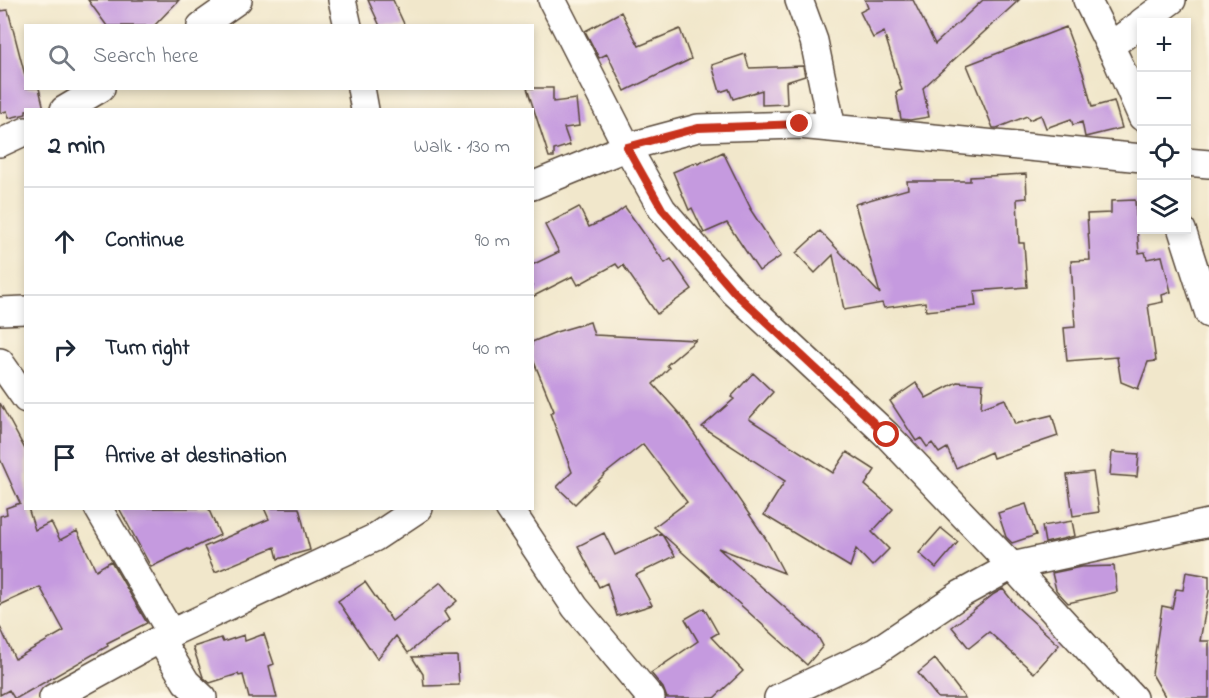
<!DOCTYPE html>
<meta charset="utf-8">
<style>
:root{--surface:#fff;--page:#f6f6f7;--text:#1f2937;--muted:#747a83;--line:#e0e1e3}
body{margin:0;font-family:"Indie Flower",sans-serif;background:var(--page);color:var(--text)}
.controls{position:absolute;right:18px;top:18px;display:grid;overflow:hidden;border-radius:0px;box-shadow:0 3px 9px #0003}
.controls button{width:54px;height:54px;display:grid;place-items:center;padding:0;border:0;border-bottom:2px solid var(--line);background:var(--surface);color:var(--text);font:30px sans-serif}
.stop{position:absolute;width:18px;height:18px;margin:-14px;border:4px solid #c8321e;border-radius:50%;background:#fff}
.stop.end{background:#c8321e;border-color:#fff;box-shadow:0 2px 6px #0008}
.list{margin:0;padding:0;list-style:none}
h2{display:flex;justify-content:space-between;align-items:center;height:78px;margin:0;padding:0 24px;font-size:26px}
h2 small{font-size:20px;font-weight:400;color:var(--muted)}
.list li{display:grid;grid-template-columns:39px 1fr auto;gap:18px;align-items:center;box-sizing:border-box;height:108px;padding:0 24px;border-top:2px solid var(--line)}
.list b{display:block;font-size:22px;white-space:nowrap}
.list em{font-size:20px;font-style:normal;color:var(--muted)}
.icon{flex:none;width:33px;height:33px;fill:none;stroke:currentColor;stroke-width:2;stroke-linecap:round;stroke-linejoin:round}
.map{position:relative;flex:none;width:1209px;height:698px;overflow:hidden}
.search{position:absolute;background:var(--surface);box-shadow:0 3px 9px #0003;left:24px;top:24px;width:510px;height:66px;display:flex;align-items:center;gap:15px;box-sizing:border-box;padding:0 21px;border-radius:0px;color:var(--muted);font-size:22px}
.panel{position:absolute;background:var(--surface);box-shadow:0 3px 9px #0003;left:24px;top:108px;width:510px;height:402px;border-radius:0px}
.map>svg:first-child{display:block}
.building{fill:#c59adf}
.lines{fill:none;stroke-linecap:round;stroke-linejoin:round}
.street-casing{stroke:#564638;stroke-width:30}
.street{stroke:#fff;stroke-width:27}
.route{stroke:#c8321e;stroke-width:8}
</style>
<div class="map">
<svg width="1209" height="698" viewBox="0 0 1209 698">
<rect width="100%" height="100%" fill="#fcf5e5"/>
<filter id="ink" filterUnits="userSpaceOnUse"><feTurbulence type="fractalNoise" baseFrequency=".0167" numOctaves="2"/><feDisplacementMap in="SourceGraphic" scale="12" xChannelSelector="R" yChannelSelector="G"/><feConvolveMatrix kernelMatrix="1 2 1 2 8 2 1 2 1" color-interpolation-filters="sRGB"/></filter>
<filter id="wash" filterUnits="userSpaceOnUse"><feTurbulence type="fractalNoise" baseFrequency=".008" numOctaves="4" result="noise"/><feDisplacementMap in="SourceGraphic" scale="24" xChannelSelector="R" yChannelSelector="G"/><feGaussianBlur stdDeviation="1.35" result="paint"/><feColorMatrix in="noise" values="0 0 0 0 0 0 0 0 0 0 0 0 0 0 0 0 0 1.4 0 .05"/><feComposite in="paint" operator="in"/></filter>
<g filter="url(#wash)">
<rect width="100%" height="100%" fill="#f1e7cb"/>
<g id="blocks">
<!-- building -->
<path class="building" d="M88,0H179L154,26H107Z
M368,0H393L405,26H380Z
M865,0H913L935,44L983,0H1019L923,88L929,117L910,120L901,119L896,92L902,90L884,32L873,38L860,12L868,8Z
M8,10L26,79V88H39L44,109L26,110V114L9,118L7,111L0,113V11Z
M621,12L639,46L680,29L691,59L625,91L607,54L599,58L585,31Z
M1066,27L1084,76L1092,107L1114,101L1122,128L1085,137L1082,122L1073,125L1071,119L1046,128L1041,115L1029,120L1027,116L997,128H993L967,65Z
M745,54L749,68L803,66L805,76L786,82L787,104L762,105V90L733,99L729,89L720,92L712,65Z
M527,88H553V102L576,99L579,126L564,128L570,145L554,150V157H549Z
M723,152L751,209H750L781,256L759,271L727,223L704,233L692,208L689,210L673,172L697,162L698,164Z
M1026,174L1027,198L1017,199L1019,243H1024L1027,287L974,291L976,306L926,311L925,302L884,308L882,303L844,310L833,255L815,273L796,253L820,231L880,294L855,204L908,189L907,181H970V177Z
M1135,200L1139,253L1145,252L1147,259L1162,256L1171,292L1162,295L1163,302L1148,305L1156,361L1148,362L1138,389L1121,382L1117,357L1067,361L1064,328L1075,327L1071,261L1090,260L1087,214L1111,213V201Z
M579,207L589,227L613,216L625,207L665,263L671,259L692,289L657,314L623,265L619,268L616,264L578,285L573,276L532,297V265L559,252L545,225Z
M590,322L594,335L696,340L667,365L669,368L653,384L684,419L766,539L784,573L718,548L818,637L823,646L807,665L661,533L675,556L636,575L652,605L617,616L607,583L599,587L578,546L604,533L615,555L661,533L654,527L687,502L643,444L605,474L575,504L557,487L572,472L550,413L554,411L532,357V342L556,332Z
M753,373L773,392L749,419L833,473L847,452L875,470L865,485L893,509L872,532L889,549L872,566L856,549L850,567L764,515L785,481L702,427L734,399L731,397Z
M957,382L983,384L981,408L1005,399L1015,424L1052,415L1058,436L993,458L991,452L956,468L947,448L939,453L932,443L927,447L921,438L916,441L890,401L916,383L926,398Z
M0,403L26,451V508H28L35,530L51,522L60,540L77,531L96,570L111,561L147,623L107,643L108,646L17,698H14L9,690L0,695V627L15,659L64,631L40,587L0,605V516L7,514L6,508L20,503L0,459Z
M1112,452L1139,454L1137,477L1110,475Z
M1093,472L1099,512L1073,516L1067,475Z
M1026,504L1036,535L1012,543L1006,537L998,513Z
M119,508H208L220,535L189,550L188,549L151,567Z
M264,508H299L310,550L278,559L275,547L215,572L204,547L269,519Z
M1072,521L1075,536L1045,543L1042,526Z
M941,528L958,542L936,568L919,553Z
M1114,566L1117,592L1068,603L1056,590L1052,573L1081,567Z
M1186,572L1209,576V591L1200,641H1209V698H1166L1152,674L1162,606L1172,608L1176,589L1183,590Z
M365,582L392,621L441,582L457,601L444,612L449,620L408,653L396,636L377,659L338,601Z
M1003,589L1017,607L1059,645L1034,673L989,632L969,648L952,627L994,594Z
M704,608L718,633L711,637L743,671L714,698H667L663,688L651,673L698,641L685,619Z
M264,634L274,664L269,666L277,698H249L243,675L239,676L238,674L210,683L203,677L193,647L221,638L223,642L244,635L245,641Z
M457,656L459,685L424,686L423,674L412,657Z
M935,659L965,698H938L918,673Z"/>
</g>
</g>
<g filter="url(#ink)">
<use href="#blocks" fill-opacity="0" stroke="#564638" stroke-width="1.5"/>
<g class="lines">
<!-- street casing -->
<g class="street-casing">
<path id="street" d="M342,0L348,26
M552,0L627,147L662,209L734,292L887,435L1012,566L1133,698
M799,0L814,41L832,128
M1087,0L1117,60L1142,117
M1142,22L1172,0
M201,26L238,0
M1110,46L1142,23
M361,88L365,110
M64,110L101,88
M0,143L26,131
M1186,162L1209,164
M532,186L627,147L698,128L799,125L1142,158
M1182,230L1209,314
M0,311L26,310
M0,362L26,399
M98,508L171,633
M509,508L575,607L651,698
M160,639L186,682L203,698
M53,698L171,633L374,538L419,508
M778,698L875,652L961,594L1012,566L1209,523"/>
</g>
<!-- street -->
<use href="#street" class="street"/>
</g>
</g>
<g class="lines" filter="url(#ink)">
<!-- route -->
<path class="route" d="M800,124L698,128L627,147L662,209L734,292L887,435"/>
</g>
</svg>
<div class="controls">
<button>+</button>
<button>−</button>
<button><svg class="icon" aria-label="locate" viewBox="0 0 24 24"><circle cx="12" cy="12" r="6"/><path d="M12 2v4M12 18v4M2 12h4M18 12h4"/></svg></button>
<button><svg class="icon" aria-label="layers" viewBox="0 0 24 24"><path d="M12 4l9 5-9 5-9-5zM3 14l9 5 9-5"/></svg></button>
</div>
<div class="stop" style="left:887px;top:435px"></div>
<div class="stop end" style="left:800px;top:124px"></div>
<div class="search"><svg class="icon" aria-label="search" viewBox="0 0 24 24"><circle cx="10" cy="10" r="6"/><path d="M15 15l6 6"/></svg>Search here</div>
<section class="panel">
<h2>2 min<small>Walk · 130 m</small></h2>
<ul class="list">
<li><svg class="icon" aria-label="ahead" viewBox="0 0 24 24"><path d="M12 20V5M6 11l6-6 6 6"/></svg><div><b>Continue</b></div><em>90 m</em></li>
<li><svg class="icon" aria-label="right" viewBox="0 0 24 24"><path d="M7 20v-9h11M14 6l5 5-5 5"/></svg><div><b>Turn right</b></div><em>40 m</em></li>
<li><svg class="icon" aria-label="arrive" viewBox="0 0 24 24"><path d="M6 21V4h12l-3 4 3 4H6"/></svg><div><b>Arrive at destination</b></div></li>
</ul>
</section>
</div>
